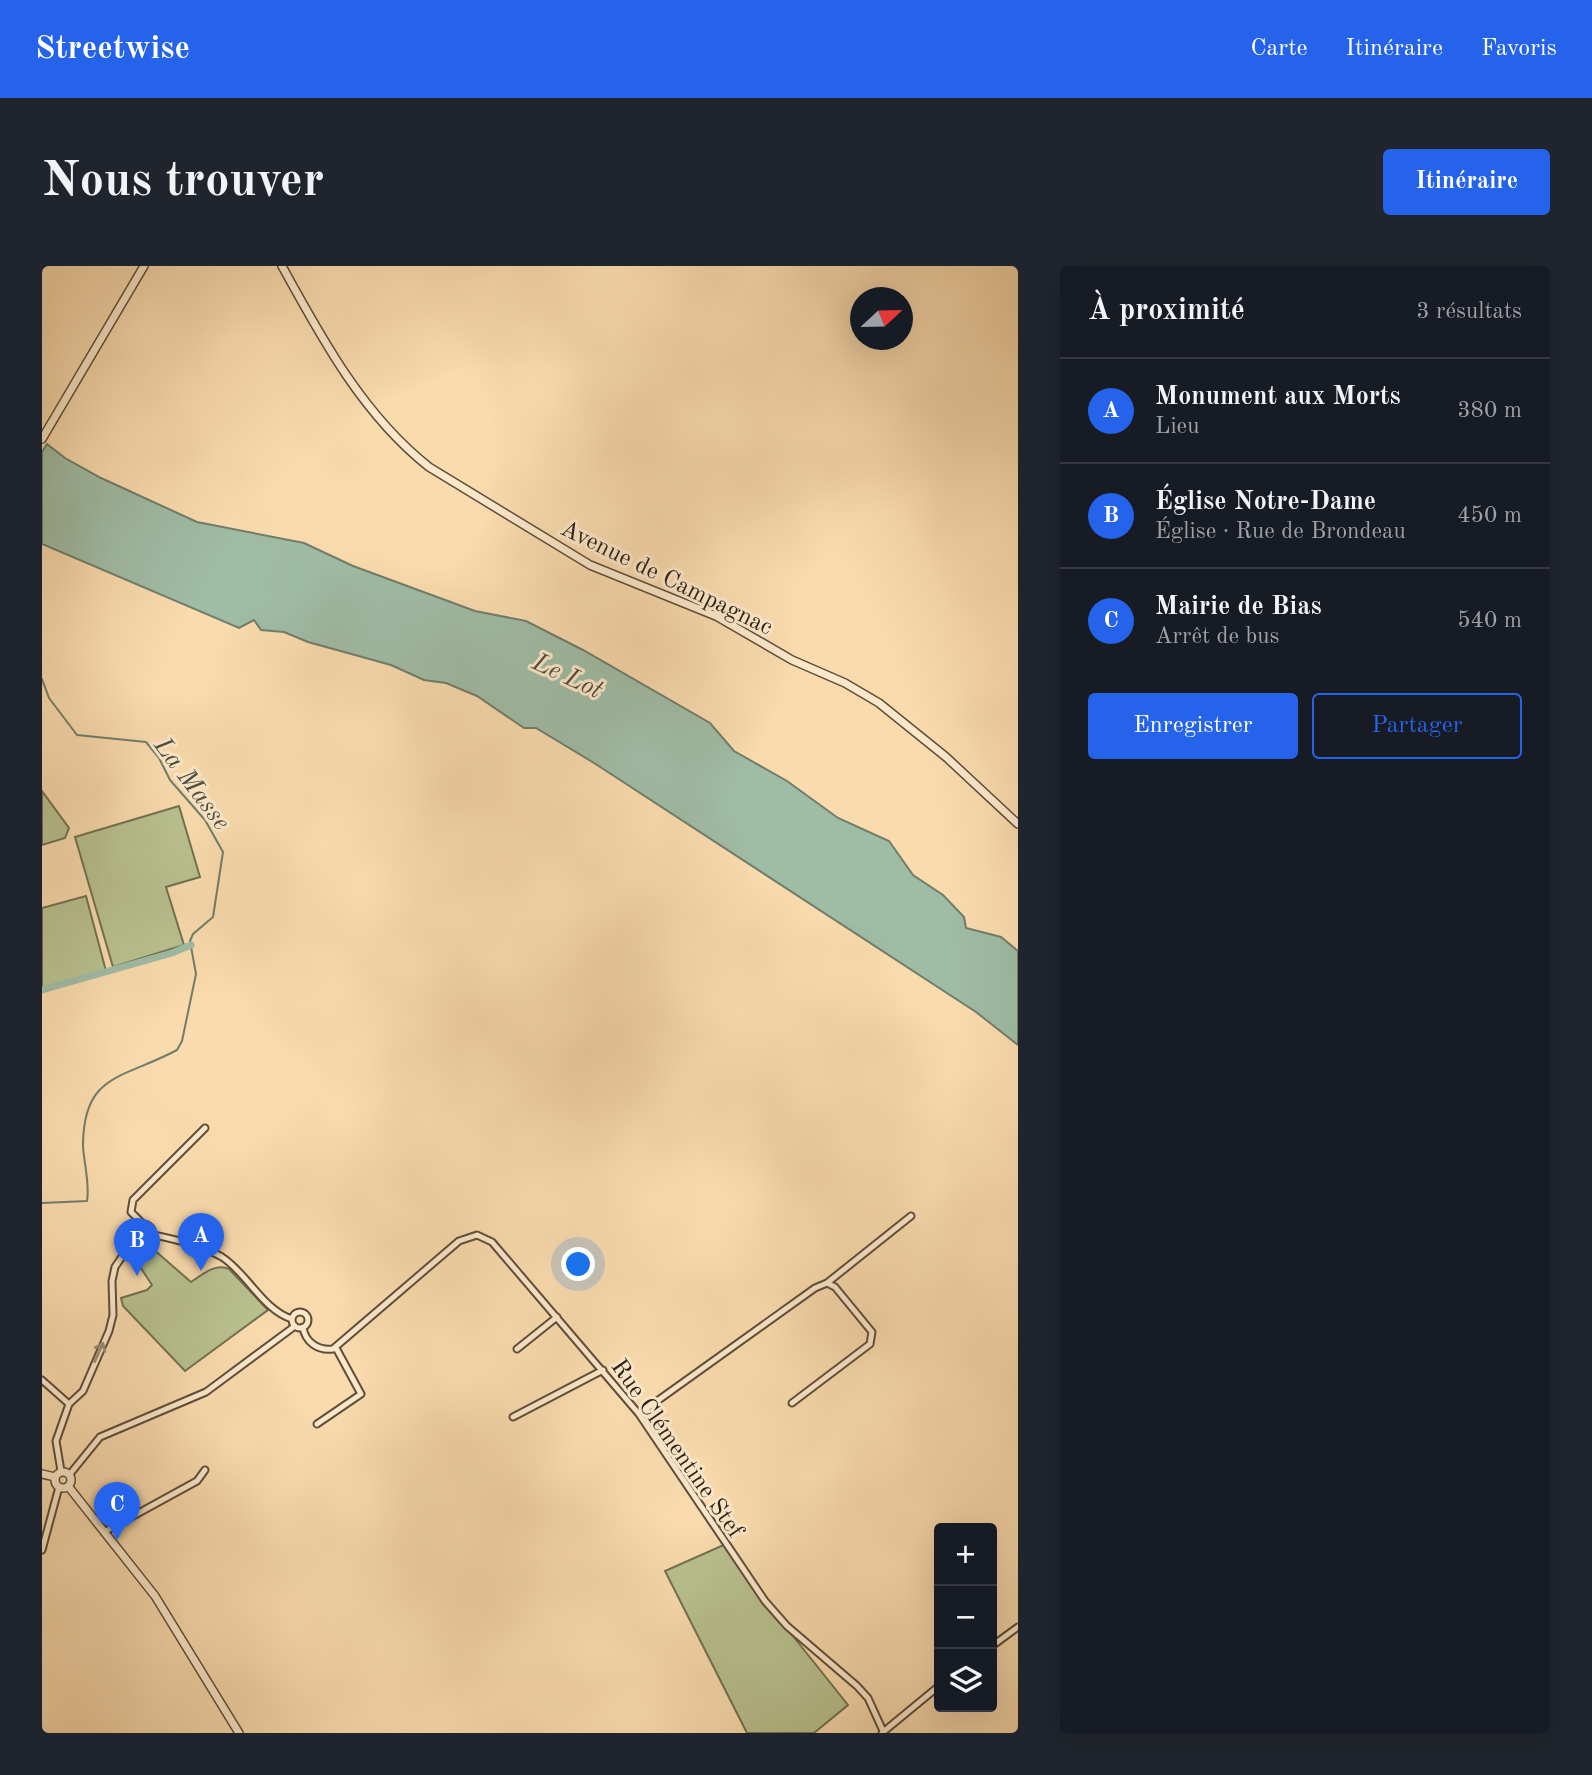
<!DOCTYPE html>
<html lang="fr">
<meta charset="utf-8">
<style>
:root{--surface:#171b24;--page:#20242c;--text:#f1f3f6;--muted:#9ea1a6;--line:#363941;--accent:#2563eb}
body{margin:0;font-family:"Old Standard TT",serif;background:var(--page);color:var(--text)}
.controls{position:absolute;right:21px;bottom:21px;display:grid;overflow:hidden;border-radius:7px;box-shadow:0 7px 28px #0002}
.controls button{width:63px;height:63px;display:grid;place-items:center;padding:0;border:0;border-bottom:2px solid var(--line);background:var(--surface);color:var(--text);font:35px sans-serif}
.compass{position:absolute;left:808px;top:21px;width:63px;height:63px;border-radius:50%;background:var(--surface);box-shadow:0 7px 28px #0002;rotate:68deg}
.you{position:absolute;left:537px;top:999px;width:24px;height:24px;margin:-18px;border:5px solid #fff;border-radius:50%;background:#1a73e8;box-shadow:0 0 0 10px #1a73e833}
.badge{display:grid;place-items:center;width:46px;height:46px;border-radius:50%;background:var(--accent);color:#fff;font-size:23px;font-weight:700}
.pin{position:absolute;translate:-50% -58px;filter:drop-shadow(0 2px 4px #0008)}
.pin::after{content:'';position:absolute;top:37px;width:24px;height:21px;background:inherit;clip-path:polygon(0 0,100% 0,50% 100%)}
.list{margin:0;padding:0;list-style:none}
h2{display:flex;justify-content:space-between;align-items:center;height:91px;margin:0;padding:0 28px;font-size:30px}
h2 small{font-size:23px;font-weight:400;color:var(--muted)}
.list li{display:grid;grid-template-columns:46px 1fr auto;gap:21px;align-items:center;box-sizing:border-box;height:105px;padding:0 28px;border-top:2px solid var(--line)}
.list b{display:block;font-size:26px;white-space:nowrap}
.list p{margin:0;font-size:23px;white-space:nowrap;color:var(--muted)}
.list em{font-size:23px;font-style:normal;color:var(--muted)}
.actions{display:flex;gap:14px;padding:21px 28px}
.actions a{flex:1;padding:16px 0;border:2px solid var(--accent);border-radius:7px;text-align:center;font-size:24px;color:var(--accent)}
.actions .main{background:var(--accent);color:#fff}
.icon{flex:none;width:38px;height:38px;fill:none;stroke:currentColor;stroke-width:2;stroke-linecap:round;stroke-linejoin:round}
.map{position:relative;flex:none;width:976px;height:1467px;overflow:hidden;border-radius:7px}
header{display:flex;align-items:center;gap:42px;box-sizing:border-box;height:98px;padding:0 35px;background:var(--accent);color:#fff}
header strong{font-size:33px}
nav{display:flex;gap:38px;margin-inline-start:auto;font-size:24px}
.intro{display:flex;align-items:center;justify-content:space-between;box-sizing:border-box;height:168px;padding:0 42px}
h1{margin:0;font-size:49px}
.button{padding:18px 32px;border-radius:7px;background:var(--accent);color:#fff;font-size:24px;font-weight:700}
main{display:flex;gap:42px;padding:0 42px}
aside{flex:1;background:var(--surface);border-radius:7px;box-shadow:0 7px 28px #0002}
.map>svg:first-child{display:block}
.green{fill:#b8c18f;stroke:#727051;stroke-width:2}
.water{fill:#9fbca5;stroke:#717d6b;stroke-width:2}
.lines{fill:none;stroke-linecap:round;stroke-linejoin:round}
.stream{stroke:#717d6b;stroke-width:2}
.canal{stroke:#9fbca5;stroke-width:7}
.minor-casing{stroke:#5f4d3a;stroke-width:9}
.tertiary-casing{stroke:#5f4d3a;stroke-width:10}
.minor{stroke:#fbe8ca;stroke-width:5}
.tertiary{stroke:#fbe8ca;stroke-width:7}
.oneway{stroke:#9e8d78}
.labels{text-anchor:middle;stroke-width:6;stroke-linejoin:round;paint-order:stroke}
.street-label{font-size:24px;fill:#2c1e13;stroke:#fbe8ca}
.water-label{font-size:26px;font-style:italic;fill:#4e4d3f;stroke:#fbe8ca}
</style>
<header>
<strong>Streetwise</strong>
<nav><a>Carte</a><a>Itinéraire</a><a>Favoris</a></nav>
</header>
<div class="intro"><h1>Nous trouver</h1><a class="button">Itinéraire</a></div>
<main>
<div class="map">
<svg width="976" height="1467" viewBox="0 0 976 1467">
<rect width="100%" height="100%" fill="#f9dbae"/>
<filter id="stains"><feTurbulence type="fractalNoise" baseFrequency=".00286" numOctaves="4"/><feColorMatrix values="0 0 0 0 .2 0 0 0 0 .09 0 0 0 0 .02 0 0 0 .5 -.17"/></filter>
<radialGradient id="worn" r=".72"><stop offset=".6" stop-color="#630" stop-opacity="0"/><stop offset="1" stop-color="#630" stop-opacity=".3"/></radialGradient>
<!-- green -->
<path class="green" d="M0,525L27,562L23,572L0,579Z
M137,540L158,611L124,621L142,679L71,701L33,571Z
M44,630L64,705L0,723V642Z
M102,981L111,983L149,1016C161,1008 173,997 187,1003L226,1044L143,1105L81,1040L79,1032L105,1024L110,1019L91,990Z
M686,1277L727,1340L806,1439L772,1467H705L623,1305Z"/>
<!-- water -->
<path class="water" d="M5,178L23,192L59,212L155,256L262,277L311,300L433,345L484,355L541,384L668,457L692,485L745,515L796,552L847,575L871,609L901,629L922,651L924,662L959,671L976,685V779L934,746L552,497L494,462H482L435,430L404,417L382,414L349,399L266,376L242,366L219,364L212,354L197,362L0,278V186Z"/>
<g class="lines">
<!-- stream -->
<path class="stream" d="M0,413L7,432L35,469L104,476L117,492L128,514L163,554L181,586L171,651L151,668L148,675L154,708L140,775L135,784C81,813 41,807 41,880C42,898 48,918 45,935L0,937"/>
<!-- canal -->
<path class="canal" d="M0,724L130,687L149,679"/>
<!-- minor casing -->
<g class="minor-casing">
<path id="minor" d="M101,958L89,946L91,934L163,862
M91 968a10 10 0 1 1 20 0a10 10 0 1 1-20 0Z
M112,969C135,974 159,979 180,991C205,1007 221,1044 250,1053
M785,1017L869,950
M250 1054a8 8 0 1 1 16 0a8 8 0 1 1-16 0Z
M261,1061C263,1076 276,1085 291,1083L417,975L435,969L450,976L597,1148L723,1335L745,1360L815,1420L826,1432L842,1467
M475,1083L515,1051
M0,1114L27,1138
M597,1148L773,1022L785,1017L793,1021L830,1066L828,1078L750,1137
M471,1151L561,1104
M275,1158L319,1128L294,1082
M19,1205L14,1175L27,1138L41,1125L67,1065L71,1049L70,1015L73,1001L92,973
M28,1208L58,1171L164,1126L253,1060
M62,1266L155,1215L163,1204
M0,1284L17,1221
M950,1380L976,1361
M840,1467L897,1420"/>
</g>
<!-- tertiary casing -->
<g class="tertiary-casing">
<path id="tertiary" d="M240,0C280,73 321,149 387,201L548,299L674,350L750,394L803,417L837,437L904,491L976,558
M0,173L102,0
M13 1214a8 8 0 1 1 16 0a8 8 0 1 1-16 0Z
M0,1208L13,1211
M26,1220L113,1330L197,1467"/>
</g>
<!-- minor -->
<use href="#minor" class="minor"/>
<!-- tertiary -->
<use href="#tertiary" class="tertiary"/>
</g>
<!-- one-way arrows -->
<defs><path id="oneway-shaft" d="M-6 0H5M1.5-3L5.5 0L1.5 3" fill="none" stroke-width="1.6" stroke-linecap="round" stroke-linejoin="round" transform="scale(1.75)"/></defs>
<use class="oneway" href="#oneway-shaft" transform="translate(57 1086) rotate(-66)"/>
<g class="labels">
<!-- street labels -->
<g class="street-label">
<text transform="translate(625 311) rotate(26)" y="8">Avenue de Campagnac</text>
<text transform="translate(636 1182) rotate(55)" y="8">Rue Clémentine Stef</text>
</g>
<!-- water labels -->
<g class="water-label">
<text transform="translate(526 409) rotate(25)" y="9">Le Lot</text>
<text transform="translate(151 517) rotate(53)" y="9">La Masse</text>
</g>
</g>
<rect width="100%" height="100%" filter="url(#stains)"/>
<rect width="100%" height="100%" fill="url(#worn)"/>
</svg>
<div class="controls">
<button>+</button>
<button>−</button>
<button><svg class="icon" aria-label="layers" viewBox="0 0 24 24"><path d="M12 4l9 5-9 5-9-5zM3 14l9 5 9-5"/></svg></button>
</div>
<svg class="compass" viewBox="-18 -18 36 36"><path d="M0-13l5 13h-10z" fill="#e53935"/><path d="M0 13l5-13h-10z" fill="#9ea1a6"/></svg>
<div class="you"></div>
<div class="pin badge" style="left:159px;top:1005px">A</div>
<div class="pin badge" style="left:95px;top:1010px">B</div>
<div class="pin badge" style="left:75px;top:1274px">C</div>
</div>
<aside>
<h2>À proximité<small>3 résultats</small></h2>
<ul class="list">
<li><span class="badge">A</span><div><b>Monument aux Morts</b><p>Lieu</p></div><em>380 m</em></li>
<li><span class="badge">B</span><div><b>Église Notre-Dame</b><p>Église · Rue de Brondeau</p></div><em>450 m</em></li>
<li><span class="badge">C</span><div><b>Mairie de Bias</b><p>Arrêt de bus</p></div><em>540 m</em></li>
</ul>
<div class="actions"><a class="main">Enregistrer</a><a>Partager</a></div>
</aside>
</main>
